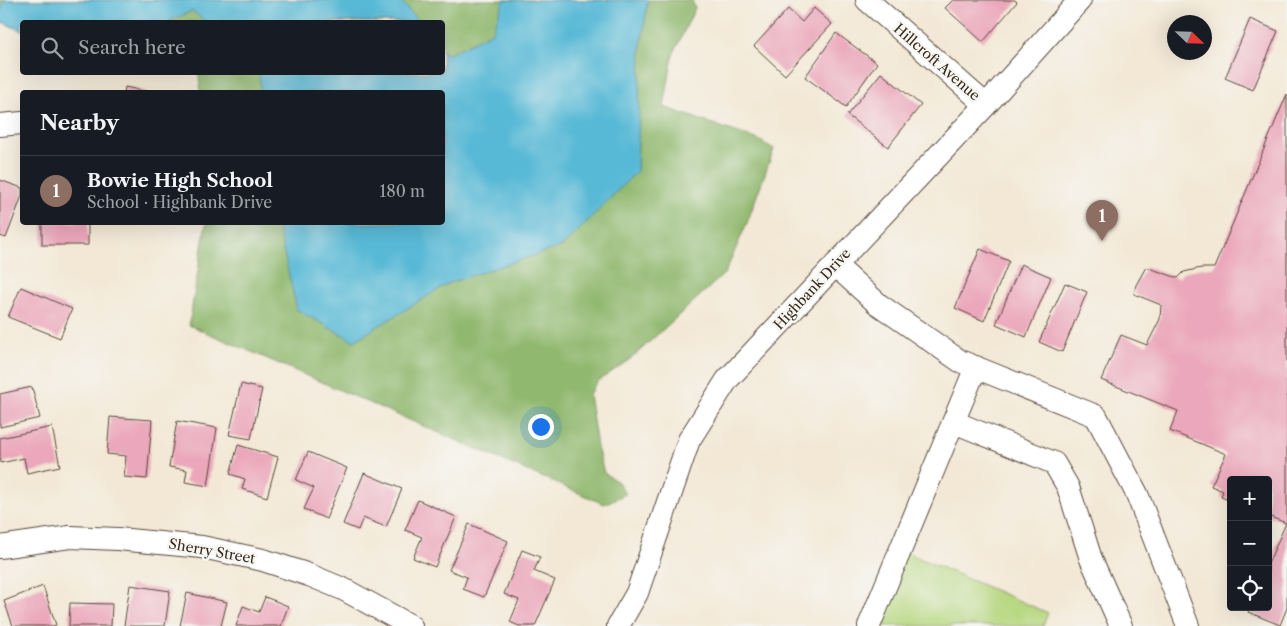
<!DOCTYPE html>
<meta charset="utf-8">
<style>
:root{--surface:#171b24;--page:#242831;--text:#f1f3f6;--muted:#9ea1a6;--line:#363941;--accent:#0f766e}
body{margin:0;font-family:"Libre Caslon Text",serif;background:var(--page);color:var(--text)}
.controls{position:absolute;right:15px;bottom:15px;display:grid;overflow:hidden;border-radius:5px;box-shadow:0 5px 20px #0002}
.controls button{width:45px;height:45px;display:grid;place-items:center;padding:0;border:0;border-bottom:1px solid var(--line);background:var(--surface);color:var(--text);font:25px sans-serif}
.compass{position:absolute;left:1167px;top:15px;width:45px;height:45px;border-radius:50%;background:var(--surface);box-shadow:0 5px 20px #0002;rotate:113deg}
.you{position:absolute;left:540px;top:426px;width:18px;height:18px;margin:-12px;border:4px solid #fff;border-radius:50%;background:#1a73e8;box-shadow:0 0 0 8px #1a73e833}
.badge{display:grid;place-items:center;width:32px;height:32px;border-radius:50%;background:var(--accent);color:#fff;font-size:16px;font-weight:700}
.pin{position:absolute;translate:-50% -41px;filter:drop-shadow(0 1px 2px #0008)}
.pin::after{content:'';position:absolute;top:26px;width:18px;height:15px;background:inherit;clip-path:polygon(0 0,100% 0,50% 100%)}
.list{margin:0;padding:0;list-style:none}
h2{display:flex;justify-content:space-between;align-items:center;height:65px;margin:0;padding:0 20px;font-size:21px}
h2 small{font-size:16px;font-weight:400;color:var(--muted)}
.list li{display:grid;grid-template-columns:32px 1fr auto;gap:15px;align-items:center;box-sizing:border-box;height:70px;padding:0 20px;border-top:1px solid var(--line)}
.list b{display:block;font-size:19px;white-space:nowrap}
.list p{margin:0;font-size:16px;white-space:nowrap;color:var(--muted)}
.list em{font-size:16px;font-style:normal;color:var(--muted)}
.icon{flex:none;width:28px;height:28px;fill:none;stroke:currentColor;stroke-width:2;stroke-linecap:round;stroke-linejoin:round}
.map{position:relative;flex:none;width:1287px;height:626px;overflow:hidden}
.search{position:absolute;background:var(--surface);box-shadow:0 5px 20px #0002;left:20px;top:20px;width:425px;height:55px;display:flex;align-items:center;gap:12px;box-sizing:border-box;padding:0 18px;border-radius:5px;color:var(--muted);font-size:19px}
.panel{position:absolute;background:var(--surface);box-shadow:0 5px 20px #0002;left:20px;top:90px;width:425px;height:135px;border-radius:5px}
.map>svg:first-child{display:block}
.green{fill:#b6d77f;stroke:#78804e}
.forest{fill:#90b86e;stroke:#667146}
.water{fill:#58b9d6;stroke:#4a727a}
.building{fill:#eba7bb}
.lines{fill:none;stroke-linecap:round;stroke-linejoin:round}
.minor-casing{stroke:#574639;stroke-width:24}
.minor{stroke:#fff;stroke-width:22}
.labels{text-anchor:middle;stroke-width:5;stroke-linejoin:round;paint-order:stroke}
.street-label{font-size:14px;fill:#3b2a1e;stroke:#f6f6f2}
</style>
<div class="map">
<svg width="1287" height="626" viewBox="0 0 1287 626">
<rect width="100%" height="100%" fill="#f6f6f2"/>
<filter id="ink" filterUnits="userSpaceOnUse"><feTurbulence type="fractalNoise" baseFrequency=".02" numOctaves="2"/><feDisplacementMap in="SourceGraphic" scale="10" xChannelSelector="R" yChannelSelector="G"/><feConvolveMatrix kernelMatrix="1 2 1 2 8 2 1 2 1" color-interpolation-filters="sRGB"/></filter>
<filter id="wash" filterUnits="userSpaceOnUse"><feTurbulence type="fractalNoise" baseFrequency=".0096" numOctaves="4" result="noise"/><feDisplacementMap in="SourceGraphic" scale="20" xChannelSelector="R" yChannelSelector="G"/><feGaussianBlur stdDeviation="1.12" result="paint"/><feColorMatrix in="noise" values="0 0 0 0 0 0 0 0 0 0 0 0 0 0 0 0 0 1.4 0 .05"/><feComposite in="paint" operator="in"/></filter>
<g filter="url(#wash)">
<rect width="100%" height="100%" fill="#f3e8d5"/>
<!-- green -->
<path class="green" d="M905,552L1048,613L1043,626H874Z"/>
<!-- forest -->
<path class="forest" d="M0,0H692L695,8L673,55L664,107L759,140L774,149L747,223L725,273L633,357L597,382L589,394L597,447L604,473L618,482L626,494L604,504L189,325L206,223L442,222V92H200L199,73L442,72V22H22V31L0,21Z"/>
<!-- water -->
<path class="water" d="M4,0H400L419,22H206L192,11L168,22H22V31L0,21V13Z
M504,0H648L641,46L637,171L563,246L449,283L354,341L297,310L277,223L442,222V92H261L259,73L442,72L443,50L447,55L492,32Z"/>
<g id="blocks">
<!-- building -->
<path class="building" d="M953,0H1015L1017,2L983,42L945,8Z
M814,8L832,24L785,75L754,46L788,9L802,22Z
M1250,19L1278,31L1253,90L1225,78Z
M836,33L877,63L846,107L805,77Z
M881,73L921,105L888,147L847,115Z
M125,87L149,92H124Z
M1287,94V608L1280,625L1248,612L1250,607H1268V564L1286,523L1268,516V480H1231V501L1221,497L1223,491L1211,486L1226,454L1170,431L1178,411L1101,380L1121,335L1147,345L1160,319L1161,305L1134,294L1136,285L1146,267L1178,278L1184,272L1201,268H1214Z
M0,180L22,188V196L6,238L0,236Z
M42,222H88V245H42Z
M980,249L1009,261L984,321L955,308Z
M1021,264L1051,277L1026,337L996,324Z
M1065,283L1087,292L1062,352L1039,342Z
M21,287L72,309L60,338L8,317Z
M241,384L262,389L251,439L229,435Z
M32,387L40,418L0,427V394Z
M110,417L152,420L147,479L124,477L126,456L107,454Z
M177,421L217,428L208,486L185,482L187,470L169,467Z
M52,427L60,466L27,473L24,458L1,463L0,457V438Z
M238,445L278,457L267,497L242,489L245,479L230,474Z
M308,452L347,468L326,519L304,509L314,488L296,480Z
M364,473L402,489L386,527L363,518L358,530L343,524Z
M418,500L456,517L435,567L413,558L422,537L405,530Z
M469,524L508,541L484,597L463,589L467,577L449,570Z
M522,550L540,557L534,571L555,580L535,626H519L510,622L519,600L504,594Z
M130,585L170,591L165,626H124Z
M43,586L56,625L52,626H13L4,601Z
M187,593L227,602L221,626H180Z
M265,597L288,606L281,626H236L243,606L259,612Z
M70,603L112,604L111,626H69Z"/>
</g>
</g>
<g filter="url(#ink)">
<use href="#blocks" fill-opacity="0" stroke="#574639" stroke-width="1"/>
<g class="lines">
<!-- minor casing -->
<g class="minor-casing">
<path id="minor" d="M867,0L986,105
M0,125L22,123
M835,265L878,304L960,361L1096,416L1137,494L1188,626
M954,422L1054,463L1068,487L1091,559L1121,626
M0,547L70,537L118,539L202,547L263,560L309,575L343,589L411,626
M618,626L637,593L689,440L727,380L986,105L1080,0
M869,626L976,367"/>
</g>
<!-- minor -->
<use href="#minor" class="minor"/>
</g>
</g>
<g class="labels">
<!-- street labels -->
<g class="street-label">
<text transform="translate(937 62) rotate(41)" y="5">Hillcroft Avenue</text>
<text transform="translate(812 289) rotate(-47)" y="5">Highbank Drive</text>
<text transform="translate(212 551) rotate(10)" y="5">Sherry Street</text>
</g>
</g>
</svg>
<div class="controls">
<button>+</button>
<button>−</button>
<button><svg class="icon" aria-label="locate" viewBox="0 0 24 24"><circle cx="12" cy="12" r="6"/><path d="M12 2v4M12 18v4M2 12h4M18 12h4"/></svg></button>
</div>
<svg class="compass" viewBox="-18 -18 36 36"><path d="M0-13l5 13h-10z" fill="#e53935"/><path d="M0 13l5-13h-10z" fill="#9ea1a6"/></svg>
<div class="you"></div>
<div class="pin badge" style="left:1102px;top:241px;background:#8d6e63">1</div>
<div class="search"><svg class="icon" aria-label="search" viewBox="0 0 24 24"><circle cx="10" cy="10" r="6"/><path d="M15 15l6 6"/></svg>Search here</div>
<section class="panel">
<h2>Nearby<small></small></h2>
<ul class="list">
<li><span class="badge" style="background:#8d6e63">1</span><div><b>Bowie High School</b><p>School · Highbank Drive</p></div><em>180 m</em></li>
</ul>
</section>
</div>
